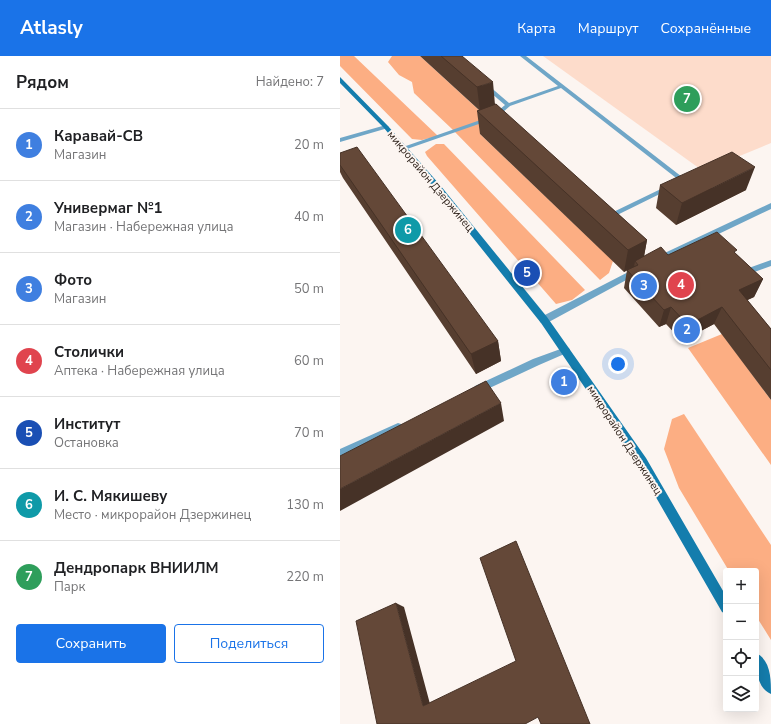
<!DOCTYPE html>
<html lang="ru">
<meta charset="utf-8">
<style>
:root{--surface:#fff;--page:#f2f2f2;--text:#202124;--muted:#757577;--line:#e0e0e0;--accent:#1a73e8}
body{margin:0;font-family:"Nunito Sans",sans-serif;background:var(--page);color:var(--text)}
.controls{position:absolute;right:12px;bottom:12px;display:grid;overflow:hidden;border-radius:4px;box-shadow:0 4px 16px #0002}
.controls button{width:36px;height:36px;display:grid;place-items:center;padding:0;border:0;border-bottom:1px solid var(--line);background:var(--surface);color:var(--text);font:20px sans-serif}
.you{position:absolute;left:278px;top:308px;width:14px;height:14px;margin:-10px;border:3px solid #fff;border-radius:50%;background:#1a73e8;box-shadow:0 0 0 6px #1a73e833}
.badge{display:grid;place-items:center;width:26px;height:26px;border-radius:50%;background:var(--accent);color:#fff;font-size:13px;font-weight:700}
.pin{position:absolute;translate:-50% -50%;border:2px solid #fff;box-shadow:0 1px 4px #0006}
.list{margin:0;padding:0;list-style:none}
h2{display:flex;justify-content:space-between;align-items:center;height:52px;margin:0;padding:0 16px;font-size:17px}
h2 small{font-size:13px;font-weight:400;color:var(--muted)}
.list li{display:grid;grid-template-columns:26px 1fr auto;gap:12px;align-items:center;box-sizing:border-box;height:72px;padding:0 16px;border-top:1px solid var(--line)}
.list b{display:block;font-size:15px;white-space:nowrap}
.list p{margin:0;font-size:13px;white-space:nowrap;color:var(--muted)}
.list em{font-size:13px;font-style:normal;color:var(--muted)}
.actions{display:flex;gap:8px;padding:12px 16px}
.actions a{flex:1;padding:9px 0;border:1px solid var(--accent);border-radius:4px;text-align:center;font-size:14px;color:var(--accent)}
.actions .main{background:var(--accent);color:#fff}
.icon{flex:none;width:22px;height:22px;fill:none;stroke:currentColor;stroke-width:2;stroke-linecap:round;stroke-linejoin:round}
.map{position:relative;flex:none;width:431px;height:668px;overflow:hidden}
header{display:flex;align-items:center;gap:24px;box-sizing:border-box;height:56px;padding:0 20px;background:var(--accent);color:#fff}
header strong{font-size:19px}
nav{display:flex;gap:22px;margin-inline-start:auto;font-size:14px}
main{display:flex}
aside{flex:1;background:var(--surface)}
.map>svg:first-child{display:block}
.green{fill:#fddccb}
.forest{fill:#fcae83}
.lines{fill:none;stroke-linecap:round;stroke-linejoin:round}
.service{fill:#6fa6c7;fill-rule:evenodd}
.minor{fill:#6fa6c7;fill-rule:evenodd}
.secondary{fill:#147dad;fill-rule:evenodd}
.wall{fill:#563e30}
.shaded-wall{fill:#463227}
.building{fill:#644838;stroke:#463227}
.labels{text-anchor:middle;stroke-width:4;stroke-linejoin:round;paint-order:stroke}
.street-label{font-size:11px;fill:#2d211a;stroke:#fcf5f1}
</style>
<header>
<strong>Atlasly</strong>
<nav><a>Карта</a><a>Маршрут</a><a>Сохранённые</a></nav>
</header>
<main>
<aside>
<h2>Рядом<small>Найдено: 7</small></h2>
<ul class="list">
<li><span class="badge" style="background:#3f7fe0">1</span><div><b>Каравай-СВ</b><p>Магазин</p></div><em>20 m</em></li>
<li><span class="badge" style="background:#3f7fe0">2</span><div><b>Универмаг №1</b><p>Магазин · Набережная улица</p></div><em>40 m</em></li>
<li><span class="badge" style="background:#3f7fe0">3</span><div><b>Фото</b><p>Магазин</p></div><em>50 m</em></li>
<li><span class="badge" style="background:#e0444e">4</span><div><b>Столички</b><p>Аптека · Набережная улица</p></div><em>60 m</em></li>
<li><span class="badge" style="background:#1a4fb4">5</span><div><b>Институт</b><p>Остановка</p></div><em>70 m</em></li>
<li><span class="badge" style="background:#0f9aa8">6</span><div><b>И. С. Мякишеву</b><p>Место · микрорайон Дзержинец</p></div><em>130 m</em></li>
<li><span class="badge" style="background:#2e9e5b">7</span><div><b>Дендропарк ВНИИЛМ</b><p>Парк</p></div><em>220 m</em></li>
</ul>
<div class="actions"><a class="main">Сохранить</a><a>Поделиться</a></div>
</aside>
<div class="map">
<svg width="431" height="668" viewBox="0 0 431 668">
<rect width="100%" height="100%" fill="#fcf5f1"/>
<!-- green -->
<path class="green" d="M203,0H431V87L363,115Z"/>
<!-- forest -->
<path class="forest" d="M0,0H14L98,80L82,84L72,83L0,10Z
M52,0H80L140,55V78L273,205L269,217L260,224L112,73L74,37L72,26L59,19L48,6Z
M96,88H104L245,234L232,244L216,248L87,100L85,96Z
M382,278L431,344V409L348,292Z
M344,358L431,489V584L416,560V515H389L339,432L324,393L332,363Z"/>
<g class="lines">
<!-- service -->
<path class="service" d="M180,0H186L346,124V126L341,129H339L338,127L340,125L221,32L170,50L156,62L67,93H63V91L152,60L165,49L144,31V29H148L169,47L218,30Z
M46,69L49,71L48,72L0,86V82Z
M327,130H331L332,132L269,163H265L263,161Z
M226,291L229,292L230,294L229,296L199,309L141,336L138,337L135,336L134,333L135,330L193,303Z
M58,367L61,368L63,371L61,374L0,402V393Z"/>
<!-- minor -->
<path class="minor" d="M431,147V153L320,206L317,207L313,204L314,202Z
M431,204V210L409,218L405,215L406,213Z
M298,211L301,212V216L207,267H201L199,264L201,261Z"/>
<!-- secondary -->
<path class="secondary" d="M0,21L48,70L100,129L207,261L306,402L386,540V558L382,556L298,410L201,267L94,133L44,72L0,27Z
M416,597C431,604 431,624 431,638C416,632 416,611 416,597Z"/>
</g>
<!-- wall -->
<path class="wall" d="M80,0H122L155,48L307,184L304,200L395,197L423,223L414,241L407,244L431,273V344L374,268L342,285L326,268L319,271L284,232L287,214L284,216L140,78L137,55L139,54Z
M0,97L158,285L161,305L136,318L3,122L0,116Z
M320,129L406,134L336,169L316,152Z"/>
<!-- shaded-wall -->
<path class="shaded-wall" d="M153,26L155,49L140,55L137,31Z
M415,111L406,134L336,169L342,147Z
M307,184L303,206L295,205L294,211L284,216L288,194Z
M423,223L414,241L391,252L399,234Z
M331,251L326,268L319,271L324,254Z
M382,251L374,268L342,285L348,269Z
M158,285L161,305L136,318L131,298Z
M161,347L164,365L0,455V433Z
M56,547L64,551L90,648L83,650Z"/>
<!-- building -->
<path class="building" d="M101,0H122L153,26L137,31Z
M156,48L307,184L288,194L137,55Z
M17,91L158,285L131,298L0,109V97Z
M392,96L415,111L342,147L320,129Z
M377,176L397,194L394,196L423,223L399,234L431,273V314L382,251L348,269L331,251L324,254L287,214L298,209L295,205L321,191L328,199Z
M146,325L161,347L0,433V400Z
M176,485L250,668H201L198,661L185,668H37L16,565L56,547L83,650L176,605L140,502Z"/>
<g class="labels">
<!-- street labels -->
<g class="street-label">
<text transform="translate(91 125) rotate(50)" y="4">микрорайон Дзержинец</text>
<text transform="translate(285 384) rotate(57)" y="4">микрорайон Дзержинец</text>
</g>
</g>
</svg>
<div class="controls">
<button>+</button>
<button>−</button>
<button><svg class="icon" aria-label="locate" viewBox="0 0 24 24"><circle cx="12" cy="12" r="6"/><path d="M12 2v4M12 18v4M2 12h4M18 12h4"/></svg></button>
<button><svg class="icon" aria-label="layers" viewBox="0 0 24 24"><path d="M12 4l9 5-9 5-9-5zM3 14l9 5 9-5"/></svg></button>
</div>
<div class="you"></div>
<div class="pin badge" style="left:224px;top:326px;background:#3f7fe0">1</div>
<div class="pin badge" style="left:347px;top:274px;background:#3f7fe0">2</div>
<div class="pin badge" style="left:304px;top:230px;background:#3f7fe0">3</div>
<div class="pin badge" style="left:341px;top:229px;background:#e0444e">4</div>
<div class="pin badge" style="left:187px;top:217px;background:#1a4fb4">5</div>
<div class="pin badge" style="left:68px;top:174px;background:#0f9aa8">6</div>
<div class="pin badge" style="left:347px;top:43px;background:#2e9e5b">7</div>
</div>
</main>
